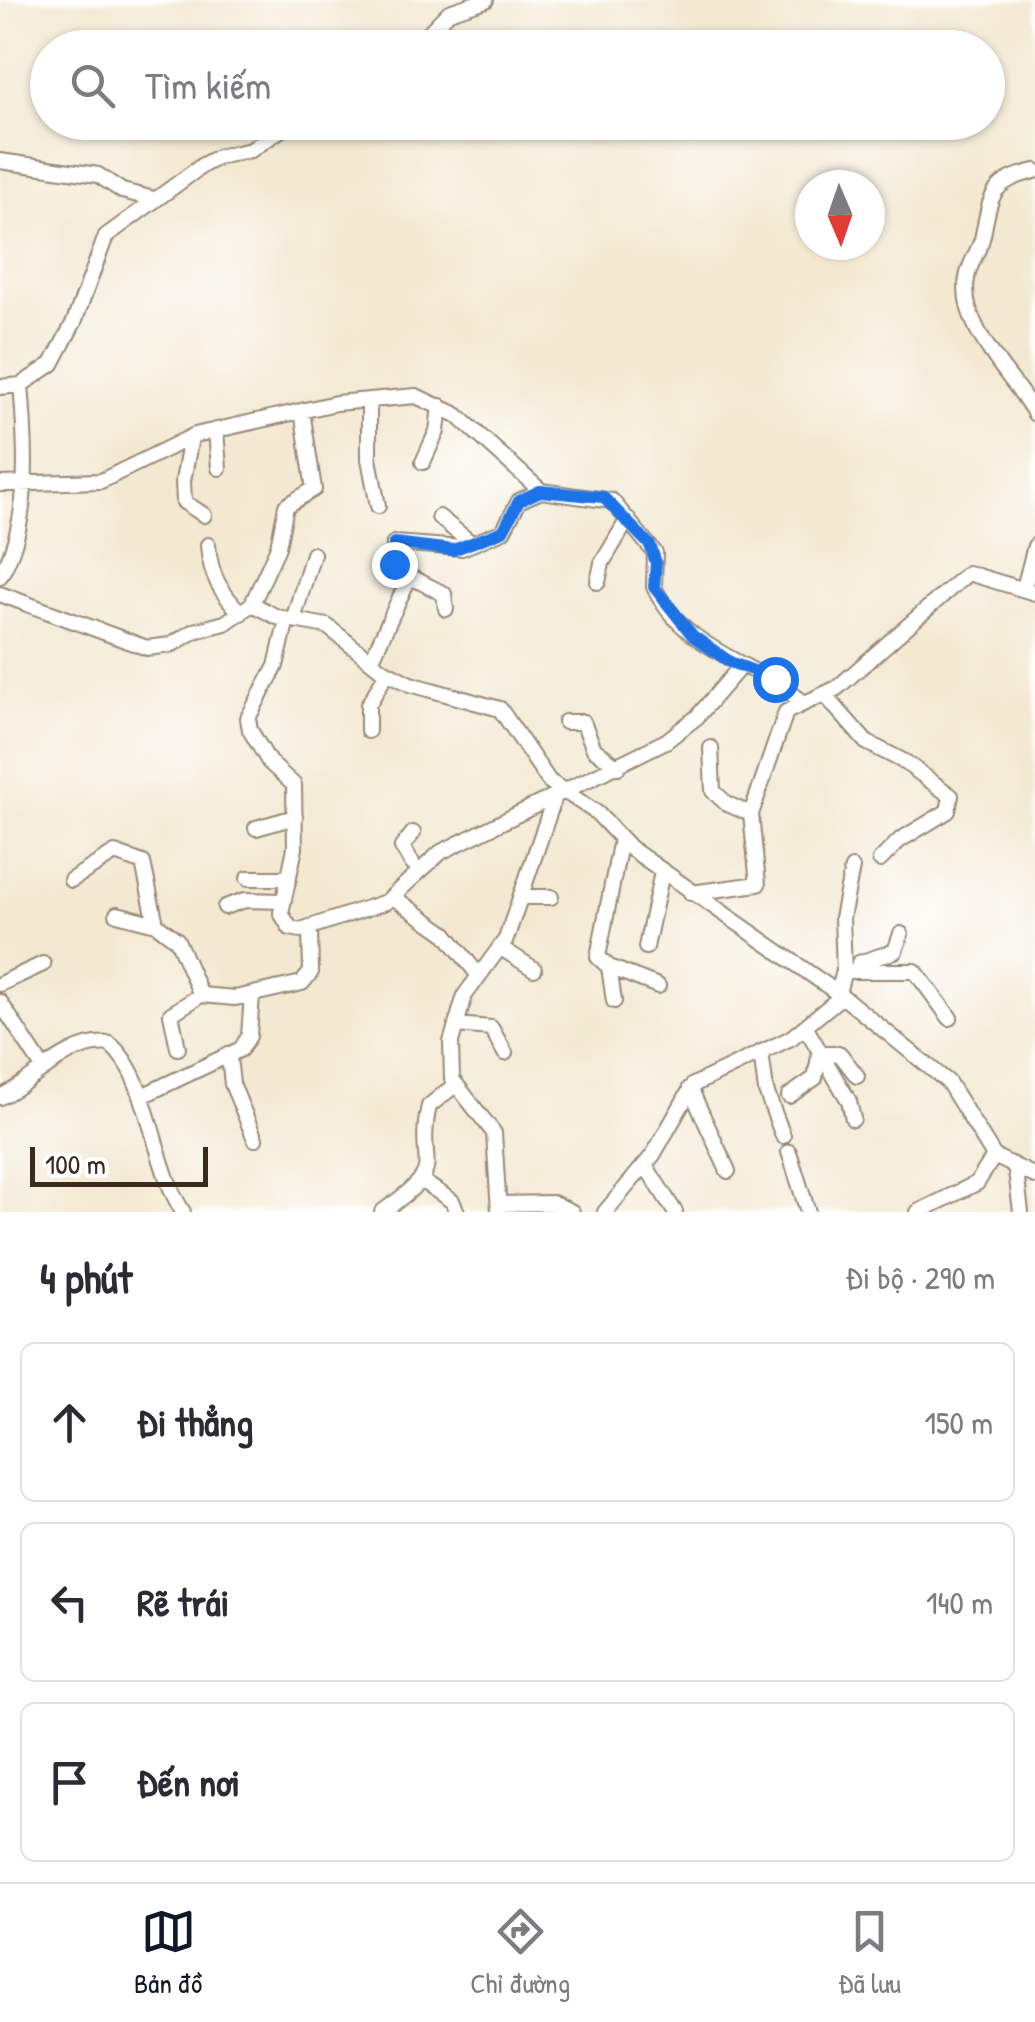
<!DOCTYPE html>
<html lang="vi">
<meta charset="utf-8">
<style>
:root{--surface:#fff;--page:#f7f7f7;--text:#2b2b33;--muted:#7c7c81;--line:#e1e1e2;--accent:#111827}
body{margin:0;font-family:"Patrick Hand",sans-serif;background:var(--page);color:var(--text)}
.compass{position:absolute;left:795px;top:170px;width:90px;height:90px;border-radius:50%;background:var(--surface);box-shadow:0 2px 8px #0004;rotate:178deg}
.scale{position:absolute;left:30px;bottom:25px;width:178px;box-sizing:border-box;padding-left:10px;border:5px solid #3b2a1e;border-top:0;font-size:28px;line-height:35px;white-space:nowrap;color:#3b2a1e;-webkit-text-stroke:8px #fff;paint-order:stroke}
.stop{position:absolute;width:30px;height:30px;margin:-22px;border:8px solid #1a73e8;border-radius:50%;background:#fff}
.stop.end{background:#1a73e8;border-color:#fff;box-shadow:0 2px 10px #0008}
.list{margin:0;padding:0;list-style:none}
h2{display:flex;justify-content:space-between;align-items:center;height:130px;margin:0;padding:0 40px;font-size:42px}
h2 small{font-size:32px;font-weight:400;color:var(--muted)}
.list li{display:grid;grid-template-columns:65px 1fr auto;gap:30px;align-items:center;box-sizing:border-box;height:160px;margin:0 20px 20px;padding:0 20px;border:2px solid var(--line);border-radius:15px}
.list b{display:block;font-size:38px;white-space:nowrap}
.list em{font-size:32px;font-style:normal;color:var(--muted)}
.icon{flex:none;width:55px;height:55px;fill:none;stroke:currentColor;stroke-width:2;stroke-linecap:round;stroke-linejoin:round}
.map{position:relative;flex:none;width:1035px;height:1212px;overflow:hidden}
.search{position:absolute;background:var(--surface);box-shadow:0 2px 8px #0004;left:30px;right:30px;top:30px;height:110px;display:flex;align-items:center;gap:25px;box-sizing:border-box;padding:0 35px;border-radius:55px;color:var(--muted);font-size:38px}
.sheet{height:670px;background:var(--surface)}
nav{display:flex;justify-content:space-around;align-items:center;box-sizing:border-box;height:140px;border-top:2px solid var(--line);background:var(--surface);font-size:28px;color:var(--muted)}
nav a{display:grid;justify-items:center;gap:5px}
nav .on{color:var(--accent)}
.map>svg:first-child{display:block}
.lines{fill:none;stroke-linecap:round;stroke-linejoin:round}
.minor-casing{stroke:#978977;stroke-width:18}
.minor{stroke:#fff;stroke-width:14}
.route{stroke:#1a73e8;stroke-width:12}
</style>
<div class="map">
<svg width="1035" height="1212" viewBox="0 0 1035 1212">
<rect width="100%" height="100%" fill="#fff"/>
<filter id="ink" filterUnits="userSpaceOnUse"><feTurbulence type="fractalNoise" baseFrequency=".01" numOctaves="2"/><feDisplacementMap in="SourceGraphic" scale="20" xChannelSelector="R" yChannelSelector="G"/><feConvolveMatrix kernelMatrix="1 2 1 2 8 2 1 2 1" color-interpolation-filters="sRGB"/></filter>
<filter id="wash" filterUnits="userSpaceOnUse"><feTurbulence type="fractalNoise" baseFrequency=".0048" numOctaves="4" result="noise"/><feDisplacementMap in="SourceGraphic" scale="40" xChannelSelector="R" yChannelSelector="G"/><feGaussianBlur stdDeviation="2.25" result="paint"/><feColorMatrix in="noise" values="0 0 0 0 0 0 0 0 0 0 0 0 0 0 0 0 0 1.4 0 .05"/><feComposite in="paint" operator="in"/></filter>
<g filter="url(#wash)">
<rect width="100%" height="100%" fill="#f3e8d0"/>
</g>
<g filter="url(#ink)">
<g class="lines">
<!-- minor casing -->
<g class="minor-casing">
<path id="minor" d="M414,48L449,12L486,0
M0,161L98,175L122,191L154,199
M1035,171C992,181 991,193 983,235C980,250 969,263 967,278C958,327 1013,375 1035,414
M0,387L21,385L52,364L74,322L106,236L203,165L218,157L251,150L292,122
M369,400V459L378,506
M216,431L219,468
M191,437L183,481L184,502L204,515
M423,462L437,431L440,406
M0,484L101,481L195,435L336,403L416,396L457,415L541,491L612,501L655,553L654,587C684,651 755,662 804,703
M439,517L471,543
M208,545C210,574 220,592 241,613
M407,575L444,594L446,609
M0,576C32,523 26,444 21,385
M598,582L602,563L628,519
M1024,588L1035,546
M0,594L147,648L171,645L194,631L225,623L252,604L278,547L286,506L314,489L302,411
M252,604L277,617L327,626L381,669L410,684L500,709L549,781L597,813L630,848L842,996L948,1082L994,1156L1035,1176
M287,619L276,666L248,718L250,730L269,762L294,785L295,848L281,913L290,928L301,930L386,902L441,852L666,741L697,717L740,667
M293,620L313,554
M371,661L408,580L394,564V543L462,548L503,531L519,501L541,491
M825,695L866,742L905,762L951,796L948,811L900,840L880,860
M565,722H583L594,749L618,767
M368,731V705L387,673
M711,748L713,791L727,804L751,814
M256,828L295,817
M621,839L598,957L609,967L658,986
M412,863L402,847L413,833
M248,878H289
M71,880L115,853L143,863L156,924L177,940L201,995L235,998L302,983L311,972L310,930
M691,893L758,884L751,814L786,712L837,688L968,573L1035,593
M393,897L446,934L479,976
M520,897H551
M225,907L245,900L283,901
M117,914L156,924
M646,947L662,872
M501,948L534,969
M859,963L895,951L901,934
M609,967L614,1001
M844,971H915L950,1018
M0,984L43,964
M838,993L844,971L842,918L852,868
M0,1002L43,1068
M456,1025L491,1028L505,1053
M806,1028L849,1101L853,1119
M178,1048L171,1014L201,995
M761,1052L766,1091L783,1136
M822,1054H840L857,1076
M229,1057L232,1084L255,1139
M690,1088L728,1171
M142,1096L241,1049L249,1036L252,995
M789,1096L815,1078L820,1051
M0,1097C34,1082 69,1039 110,1044C150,1078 152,1164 183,1212
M789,1152L808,1212
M645,1165L675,1212
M1016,1171L1021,1212
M422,1181L452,1201L457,1212
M499,1204L553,1203L572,1212
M382,1212C453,1162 414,1172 429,1106L455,1085
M499,1212L494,1133L452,1079L451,1042L465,995L506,939L554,799
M605,1212L653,1155L693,1085L791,1038L842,996
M918,1212L977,1183L994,1156"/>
</g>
<!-- minor -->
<use href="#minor" class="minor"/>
</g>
</g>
<g class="lines" filter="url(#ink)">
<!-- route -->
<path class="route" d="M394,564V543L453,550L503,531L519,501L540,491L603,497L650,545L656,563L654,587L693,636L730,662L775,679"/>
</g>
</svg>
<svg class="compass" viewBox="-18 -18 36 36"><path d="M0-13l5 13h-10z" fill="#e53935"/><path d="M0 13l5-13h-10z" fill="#7c7c81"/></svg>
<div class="scale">100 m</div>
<div class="stop" style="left:775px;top:679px"></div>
<div class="stop end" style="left:394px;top:564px"></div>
<div class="search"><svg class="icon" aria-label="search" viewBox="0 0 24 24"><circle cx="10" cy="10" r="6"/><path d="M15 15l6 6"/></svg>Tìm kiếm</div>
</div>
<section class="sheet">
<h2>4 phút<small>Đi bộ · 290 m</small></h2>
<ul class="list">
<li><svg class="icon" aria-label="ahead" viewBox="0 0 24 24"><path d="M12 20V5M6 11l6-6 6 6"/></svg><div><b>Đi thẳng</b></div><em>150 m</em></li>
<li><svg class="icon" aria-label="left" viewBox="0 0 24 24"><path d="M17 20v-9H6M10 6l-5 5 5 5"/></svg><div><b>Rẽ trái</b></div><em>140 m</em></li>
<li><svg class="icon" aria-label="arrive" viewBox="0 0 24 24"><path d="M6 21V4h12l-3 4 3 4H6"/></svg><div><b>Đến nơi</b></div></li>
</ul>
</section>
<nav>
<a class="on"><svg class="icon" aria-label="map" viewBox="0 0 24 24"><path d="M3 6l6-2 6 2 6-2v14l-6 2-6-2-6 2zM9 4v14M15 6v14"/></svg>Bản đồ</a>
<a><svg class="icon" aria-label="directions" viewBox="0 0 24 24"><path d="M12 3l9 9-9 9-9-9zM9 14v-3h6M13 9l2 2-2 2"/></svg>Chỉ đường</a>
<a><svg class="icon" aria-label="saved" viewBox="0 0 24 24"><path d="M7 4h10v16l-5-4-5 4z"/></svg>Đã lưu</a>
</nav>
